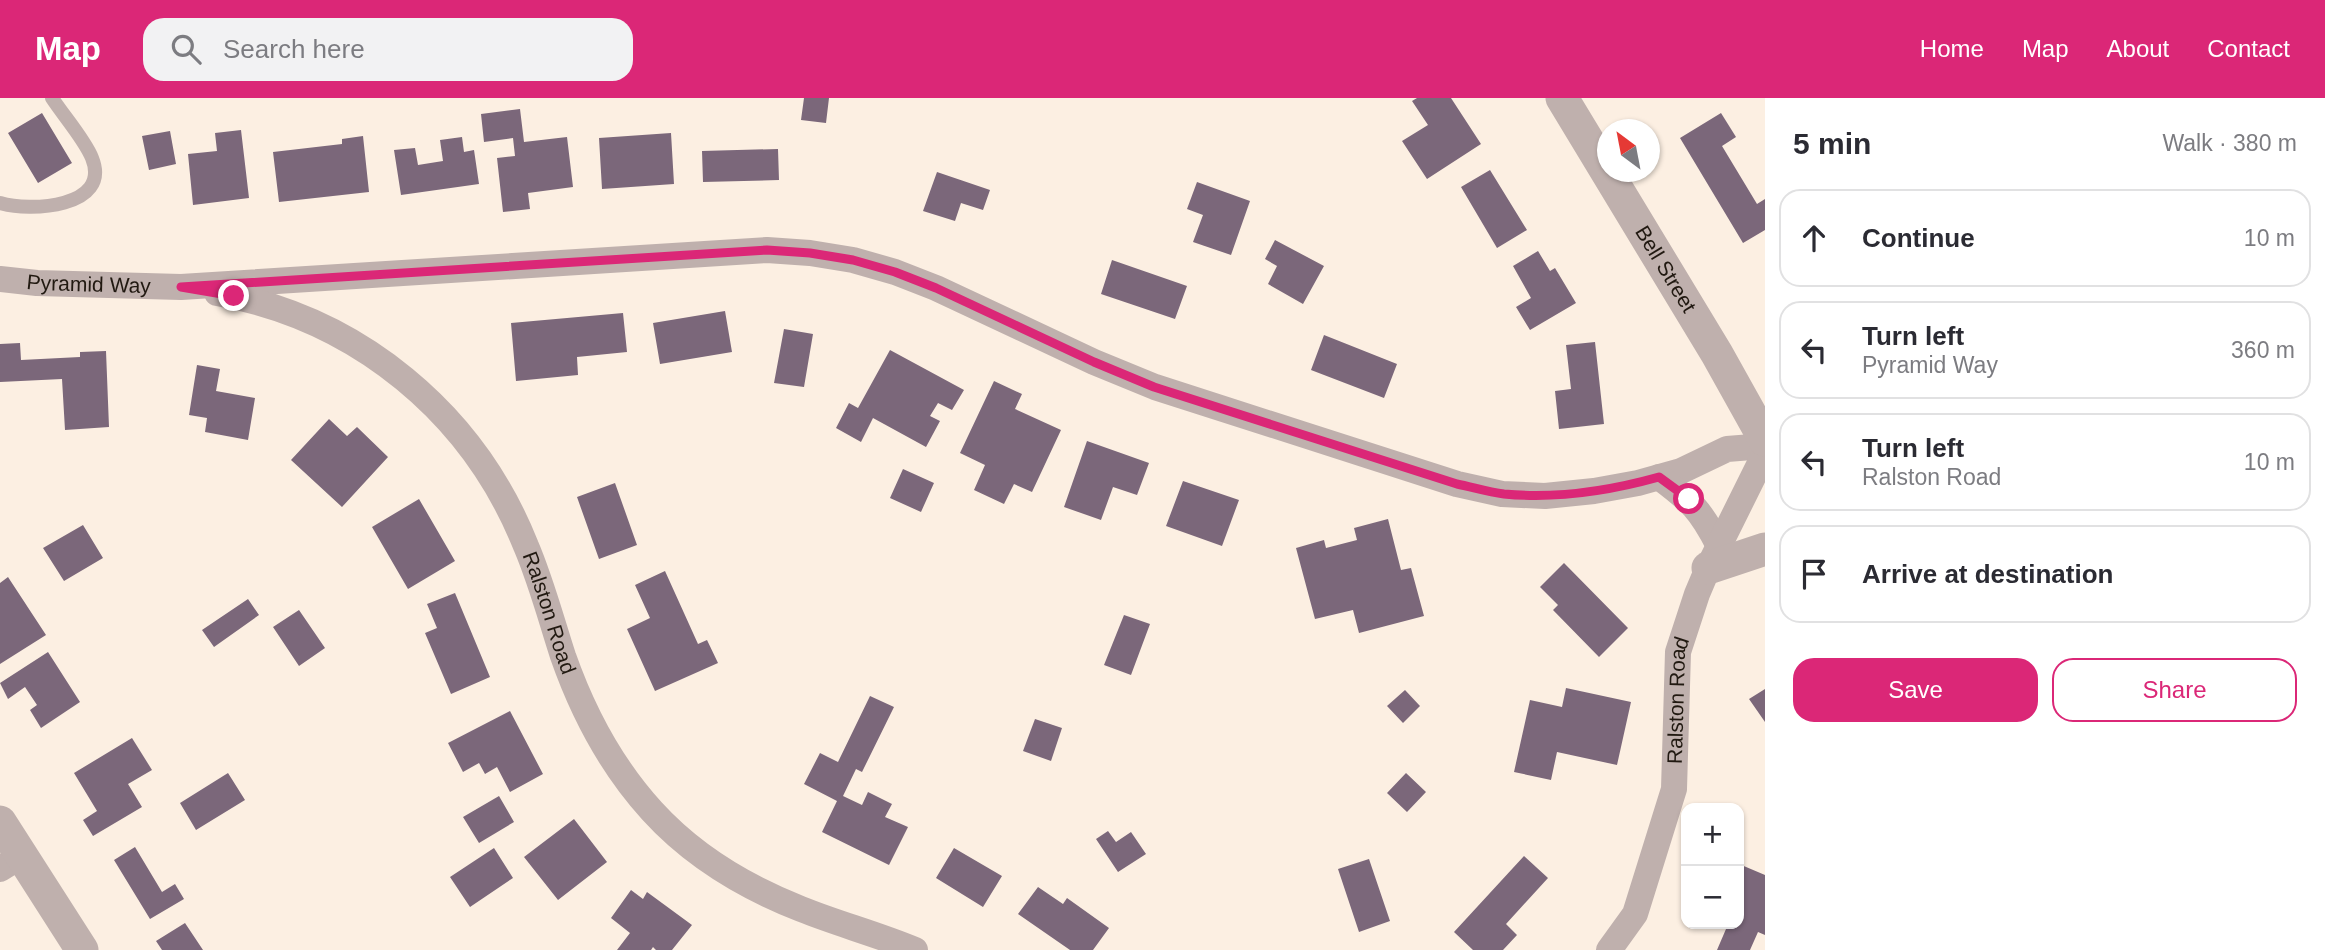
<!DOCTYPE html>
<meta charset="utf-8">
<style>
:root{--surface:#fff;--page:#f2f2f3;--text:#2b2b33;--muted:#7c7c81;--line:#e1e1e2;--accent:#db2777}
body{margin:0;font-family:Helvetica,sans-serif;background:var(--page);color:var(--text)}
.controls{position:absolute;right:21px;bottom:21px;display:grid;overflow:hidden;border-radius:14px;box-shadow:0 2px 5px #0004}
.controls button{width:63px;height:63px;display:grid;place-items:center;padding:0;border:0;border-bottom:2px solid var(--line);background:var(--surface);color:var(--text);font:35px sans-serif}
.compass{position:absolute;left:1597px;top:21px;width:63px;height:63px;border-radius:50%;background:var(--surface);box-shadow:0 2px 5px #0004;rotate:328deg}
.stop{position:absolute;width:21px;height:21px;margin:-16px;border:5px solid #db2777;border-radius:50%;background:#fff}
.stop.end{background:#db2777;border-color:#fff;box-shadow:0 2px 7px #0008}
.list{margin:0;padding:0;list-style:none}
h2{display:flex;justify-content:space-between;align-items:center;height:91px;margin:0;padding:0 28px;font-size:30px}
h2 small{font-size:23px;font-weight:400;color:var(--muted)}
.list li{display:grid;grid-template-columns:46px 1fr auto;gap:21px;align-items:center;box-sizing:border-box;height:98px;margin:0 14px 14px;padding:0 14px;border:2px solid var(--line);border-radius:21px}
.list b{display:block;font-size:26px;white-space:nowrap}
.list p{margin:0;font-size:23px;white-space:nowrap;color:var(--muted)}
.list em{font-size:23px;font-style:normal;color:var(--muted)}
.actions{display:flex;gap:14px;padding:21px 28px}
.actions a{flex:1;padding:16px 0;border:2px solid var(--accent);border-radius:21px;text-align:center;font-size:24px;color:var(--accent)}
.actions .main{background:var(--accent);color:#fff}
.icon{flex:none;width:38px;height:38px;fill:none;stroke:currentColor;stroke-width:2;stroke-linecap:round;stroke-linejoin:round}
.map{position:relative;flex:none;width:1765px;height:852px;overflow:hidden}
header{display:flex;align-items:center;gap:42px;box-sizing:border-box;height:98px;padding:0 35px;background:var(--accent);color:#fff}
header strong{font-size:33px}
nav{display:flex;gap:38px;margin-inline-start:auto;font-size:24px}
.search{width:490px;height:63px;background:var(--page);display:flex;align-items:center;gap:18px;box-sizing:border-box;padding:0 24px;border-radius:21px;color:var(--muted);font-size:26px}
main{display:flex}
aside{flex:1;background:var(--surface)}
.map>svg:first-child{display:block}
.building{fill:#7b677a}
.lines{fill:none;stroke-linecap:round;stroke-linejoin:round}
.service{stroke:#bfb0ad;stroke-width:14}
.minor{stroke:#bfb0ad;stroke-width:26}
.tertiary{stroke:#bfb0ad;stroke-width:33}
.route{stroke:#db2777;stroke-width:9}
.labels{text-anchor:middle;stroke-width:7;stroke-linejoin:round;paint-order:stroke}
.street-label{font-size:21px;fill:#211911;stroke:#fefefe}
</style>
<header>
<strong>Map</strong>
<div class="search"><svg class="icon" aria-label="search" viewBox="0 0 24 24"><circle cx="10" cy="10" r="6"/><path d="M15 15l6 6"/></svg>Search here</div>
<nav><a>Home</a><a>Map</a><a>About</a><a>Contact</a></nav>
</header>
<main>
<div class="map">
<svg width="1765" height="852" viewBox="0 0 1765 852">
<rect width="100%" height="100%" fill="#fcefe2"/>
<!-- building -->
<path class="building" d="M804,0H829L826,25L801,22Z
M1417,0H1451L1481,46L1427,81L1402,43L1428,27L1412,3Z
M520,11L524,44L567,39L573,89L528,95L530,111L503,114L497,60L515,58L513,40L484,44L481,16Z
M42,15L72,65L38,85L8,35Z
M1721,15L1736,39L1722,48L1757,106L1765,101V132L1743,145L1680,40Z
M241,32L249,100L193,107L188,56L217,53L215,35Z
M170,33L176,66L149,72L142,38Z
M671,35L674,86L602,91L599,40Z
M363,38L369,94L279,104L273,54L342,46V41Z
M462,39L464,54L474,52L479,86L401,97L394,52L415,50L418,67L443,63L440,42Z
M778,51L779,82L703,84L702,53Z
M1490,72L1527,132L1497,150L1461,89Z
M937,74L990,92L983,112L961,105L955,123L923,113Z
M1197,84L1250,103L1231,157L1193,144L1203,117L1187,111Z
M1275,142L1324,168L1303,206L1268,186L1277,168L1265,161Z
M1538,153L1550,173L1555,170L1576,205L1530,232L1516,209L1531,200L1513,168Z
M1112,162L1187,188L1175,221L1101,196Z
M725,213L732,254L660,266L653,225Z
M623,215L627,254L577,259L578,277L516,283L511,225Z
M784,231L813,236L804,289L774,285Z
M1324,237L1397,266L1384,300L1311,272Z
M1595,244L1604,326L1559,331L1555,293L1571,291L1566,247Z
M20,245L21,262L80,259V254L106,253L109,329L65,332L62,281L0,284V246Z
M890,252L964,292L952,312L938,305L930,318L940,323L926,349L873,320L861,344L836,330L849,305L858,310Z
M197,267L220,271L216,293L255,300L248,342L205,334L207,320L189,317Z
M994,283L1022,296L1015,311L1061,332L1032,394L1014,386L1004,406L974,392L985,367L960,355Z
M329,321L347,338L357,329L388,359L342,409L291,362Z
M1087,343L1149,365L1137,397L1113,389L1101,422L1064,409Z
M903,371L934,385L921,414L890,400Z
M1183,383L1239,402L1222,448L1166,428Z
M615,385L637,447L599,461L577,399Z
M419,401L455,463L408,491L372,429Z
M1388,421L1401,472L1411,470L1424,518L1359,535L1353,512L1315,521L1296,450L1324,442L1326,450L1357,442L1354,430Z
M83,427L103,460L64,483L43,450Z
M1564,465L1628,530L1599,559L1553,512L1558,507L1540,489Z
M665,473L698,546L707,542L718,565L655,593L627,531L650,520L635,487Z
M8,479L46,537L0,566V485Z
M455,495L490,579L451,596L425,535L437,530L427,506Z
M248,501L259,517L214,549L202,532Z
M299,512L325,550L299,568L273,529Z
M1124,517L1150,526L1131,577L1104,567Z
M48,554L80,604L41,630L30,612L37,607L25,589L8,601L0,585Z
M1566,590L1631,604L1617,667L1557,654L1551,682L1514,674L1530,602L1562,609Z
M1765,591V624L1749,601Z
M1405,592L1420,608L1403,625L1387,608Z
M870,598L894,609L862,674L856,671L843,698L862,707L868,694L892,706L885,719L908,729L889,767L822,734L837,703L804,686L820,655L838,664Z
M510,613L543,676L510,694L497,669L485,676L479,665L463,674L448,645Z
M1035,621L1062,630L1051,663L1023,653Z
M132,640L152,672L128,686L142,709L93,738L83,722L97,713L74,675Z
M228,675L245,702L196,732L180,705Z
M1406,675L1426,694L1407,714L1387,695Z
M499,698L514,724L479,745L463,719Z
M574,721L607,764L558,802L524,759Z
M1108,733L1116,744L1131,734L1146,756L1118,774L1096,741Z
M135,749L162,794L175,786L184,801L150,821L114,762Z
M494,750L513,780L470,809L450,779Z
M954,750L1002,778L983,809L936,780Z
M1524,758L1548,780L1506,826L1517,837L1503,852H1473L1454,834Z
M1369,761L1390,823L1359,834L1338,771Z
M1739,766L1765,777V837L1758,834L1750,852H1717L1726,831L1714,826H1739Z
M1038,789L1063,806L1067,800L1109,830L1093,852H1070L1018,816Z
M631,792L643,801L647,794L692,827L672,852H656L653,849L651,852H617L630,835L611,820Z
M185,825L203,852H162L156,843Z"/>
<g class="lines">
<!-- service -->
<path class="service" d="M0,105C29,114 112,110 92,60C85,42 63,17 52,0"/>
<!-- minor -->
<g class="minor">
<path id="s1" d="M0,181L37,185L181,189L767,152L810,155L853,162L895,174L936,190L1094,264L1155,289L1457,386L1502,396L1545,398L1594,393L1638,385L1681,373L1727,351L1765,348"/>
<path id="s2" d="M217,195C358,220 473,315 526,448C541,483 551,521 563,558C583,615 611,668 652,713C692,757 745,789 801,811C838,826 877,836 915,852"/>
<path d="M1659,379C1691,403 1700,411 1719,448"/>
<path d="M0,771L21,758"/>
<path id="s3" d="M1609,852L1635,816L1674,691L1678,554L1697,496L1708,470L1765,355"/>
</g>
<!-- tertiary -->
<g class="tertiary">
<path id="s4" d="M1562,0L1717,256L1765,342"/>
<path d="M1708,470L1765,451"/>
<path d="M0,724L82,852"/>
</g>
</g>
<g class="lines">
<!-- route -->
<path class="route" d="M234,198L181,189L767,152L810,155L853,162L895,174L936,190L1094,264L1154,289L1457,386C1472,389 1488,394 1504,396C1556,401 1609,393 1659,379L1689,401"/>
</g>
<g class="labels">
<!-- street labels -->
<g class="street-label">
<text dy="7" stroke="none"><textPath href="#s4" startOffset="200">Bell Street</textPath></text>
<text dy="7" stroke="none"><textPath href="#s1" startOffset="89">Pyramid Way</textPath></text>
<text dy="7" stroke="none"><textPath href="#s2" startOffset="488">Ralston Road</textPath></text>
<text dy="7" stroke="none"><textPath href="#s3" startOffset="264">Ralston Road</textPath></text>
</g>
</g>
</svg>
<div class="controls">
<button>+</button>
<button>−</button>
</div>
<svg class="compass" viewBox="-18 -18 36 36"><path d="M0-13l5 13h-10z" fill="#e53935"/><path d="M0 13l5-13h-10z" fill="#7c7c81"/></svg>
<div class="stop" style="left:1689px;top:401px"></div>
<div class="stop end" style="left:234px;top:198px"></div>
</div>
<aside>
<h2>5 min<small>Walk · 380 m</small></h2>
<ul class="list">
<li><svg class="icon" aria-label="ahead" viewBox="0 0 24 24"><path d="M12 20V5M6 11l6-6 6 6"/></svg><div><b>Continue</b></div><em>10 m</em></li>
<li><svg class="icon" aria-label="left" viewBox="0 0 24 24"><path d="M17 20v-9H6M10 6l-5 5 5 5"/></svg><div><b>Turn left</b><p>Pyramid Way</p></div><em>360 m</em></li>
<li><svg class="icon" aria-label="left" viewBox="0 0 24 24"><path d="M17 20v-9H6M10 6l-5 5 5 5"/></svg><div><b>Turn left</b><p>Ralston Road</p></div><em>10 m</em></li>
<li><svg class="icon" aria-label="arrive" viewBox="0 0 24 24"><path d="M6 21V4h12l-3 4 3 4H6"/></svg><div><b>Arrive at destination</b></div></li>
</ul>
<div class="actions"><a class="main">Save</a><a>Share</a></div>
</aside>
</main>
